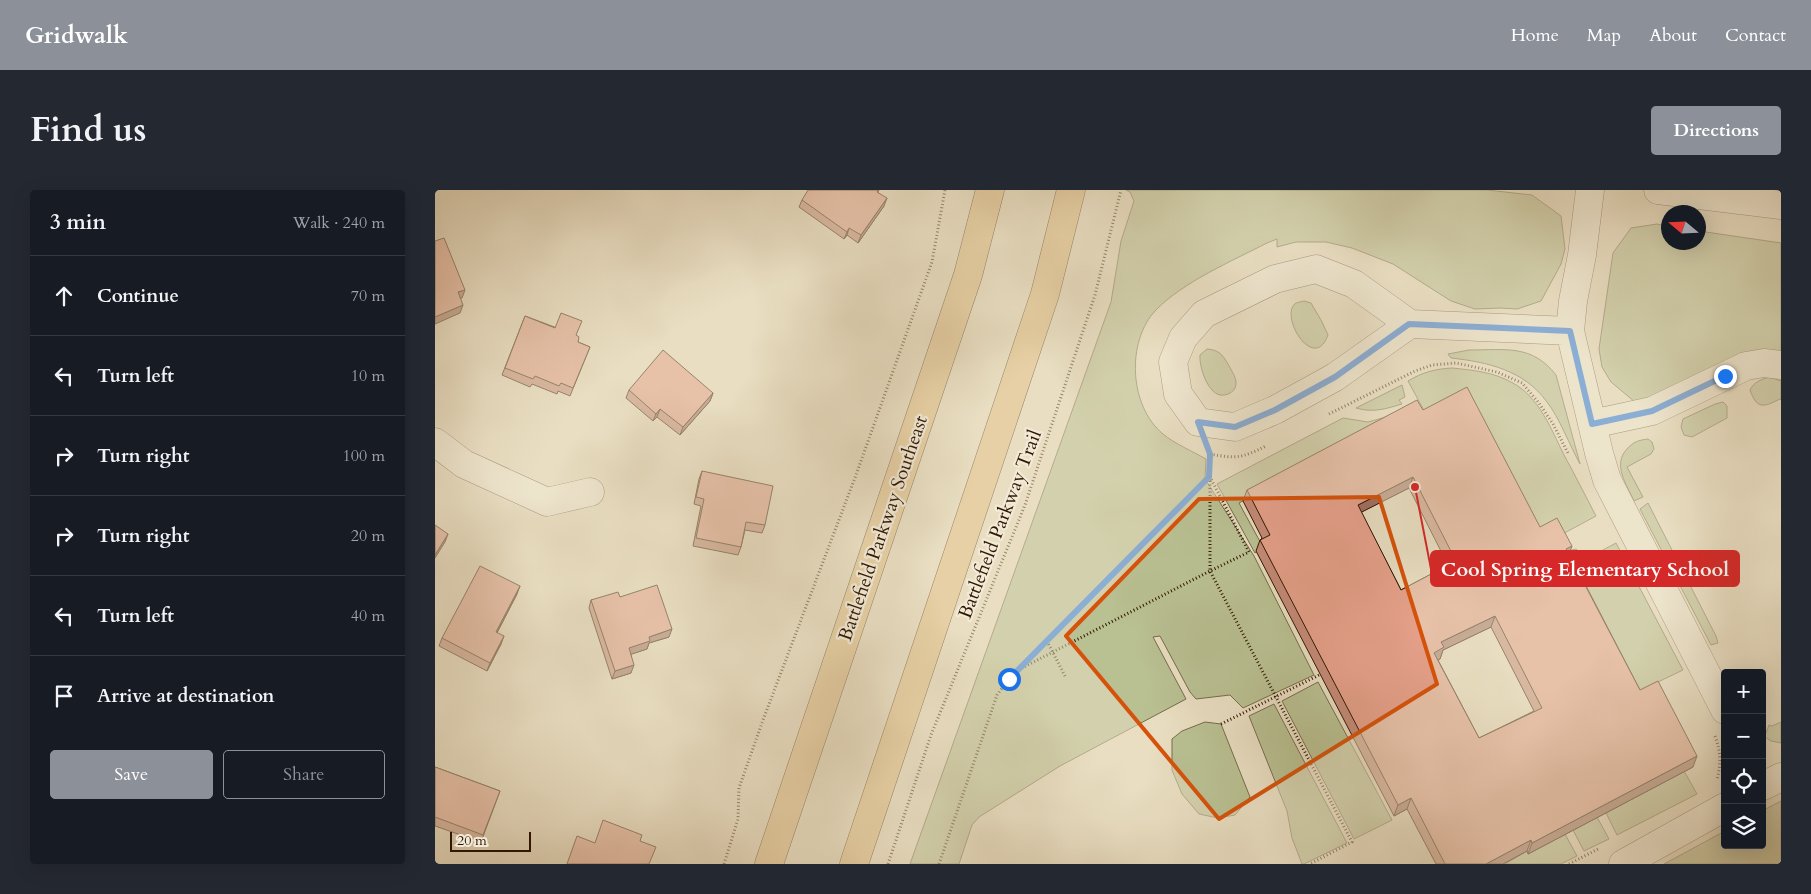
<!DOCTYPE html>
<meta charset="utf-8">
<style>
:root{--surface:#171b24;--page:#242831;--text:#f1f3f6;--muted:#9ea1a6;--line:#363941;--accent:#8c9099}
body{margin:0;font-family:Cardo,serif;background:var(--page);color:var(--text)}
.controls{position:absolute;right:15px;bottom:15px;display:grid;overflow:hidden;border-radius:5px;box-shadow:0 5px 20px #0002}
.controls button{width:45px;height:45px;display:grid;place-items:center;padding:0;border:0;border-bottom:1px solid var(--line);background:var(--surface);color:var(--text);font:25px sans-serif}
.compass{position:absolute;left:1226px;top:15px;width:45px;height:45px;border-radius:50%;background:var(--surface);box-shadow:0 5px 20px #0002;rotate:289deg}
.scale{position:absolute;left:15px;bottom:12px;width:81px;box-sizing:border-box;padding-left:5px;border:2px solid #311701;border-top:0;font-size:14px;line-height:18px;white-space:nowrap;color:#311701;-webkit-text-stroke:4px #f1ead7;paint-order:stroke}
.stop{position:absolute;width:15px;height:15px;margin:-11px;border:4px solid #1a73e8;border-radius:50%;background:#fff}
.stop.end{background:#1a73e8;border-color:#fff;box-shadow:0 1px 5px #0008}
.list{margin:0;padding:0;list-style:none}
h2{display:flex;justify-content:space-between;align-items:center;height:65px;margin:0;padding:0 20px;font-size:21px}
h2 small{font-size:16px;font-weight:400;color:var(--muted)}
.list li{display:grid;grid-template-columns:32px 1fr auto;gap:15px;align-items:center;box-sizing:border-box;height:80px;padding:0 20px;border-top:1px solid var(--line)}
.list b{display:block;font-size:19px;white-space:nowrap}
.list em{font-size:16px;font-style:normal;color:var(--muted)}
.actions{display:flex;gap:10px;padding:15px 20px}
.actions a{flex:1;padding:11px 0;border:1px solid var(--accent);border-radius:5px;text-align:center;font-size:18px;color:var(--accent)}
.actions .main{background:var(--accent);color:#fff}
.icon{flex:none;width:28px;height:28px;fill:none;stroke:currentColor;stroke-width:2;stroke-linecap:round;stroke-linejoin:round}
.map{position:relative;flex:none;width:1346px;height:674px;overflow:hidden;border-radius:5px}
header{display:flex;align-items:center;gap:30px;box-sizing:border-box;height:70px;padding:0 25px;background:var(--accent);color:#fff}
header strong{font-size:24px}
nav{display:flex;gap:28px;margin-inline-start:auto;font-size:18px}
.intro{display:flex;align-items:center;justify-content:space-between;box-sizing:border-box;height:120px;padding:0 30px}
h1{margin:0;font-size:35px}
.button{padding:12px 22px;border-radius:5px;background:var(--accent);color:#fff;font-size:18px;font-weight:700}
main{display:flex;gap:30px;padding:0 30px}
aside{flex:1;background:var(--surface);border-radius:5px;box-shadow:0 5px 20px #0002}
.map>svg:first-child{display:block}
.green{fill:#b9c092;stroke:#756c4a}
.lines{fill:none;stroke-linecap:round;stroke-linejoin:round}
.minor-casing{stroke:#5f4931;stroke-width:29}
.major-casing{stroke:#311701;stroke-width:29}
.path{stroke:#311701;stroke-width:3;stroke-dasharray:1 2.5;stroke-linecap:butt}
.minor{stroke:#f1ead7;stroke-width:28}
.major{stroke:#e4bf81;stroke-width:28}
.wall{fill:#c58a77;stroke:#311701;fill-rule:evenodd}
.shaded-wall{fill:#a07061;stroke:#311701}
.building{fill:#e5a08a;stroke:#311701;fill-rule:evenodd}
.route{stroke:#1a73e8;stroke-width:6}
.marked{fill:none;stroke:#d6520b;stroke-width:4;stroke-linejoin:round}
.labels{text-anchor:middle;stroke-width:4.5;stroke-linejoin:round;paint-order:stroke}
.street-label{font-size:19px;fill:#311701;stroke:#f1ead7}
.leader{fill:none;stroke:#d62828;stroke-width:2}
.callout-dot{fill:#d62828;stroke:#f1ead7;stroke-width:2}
.callout{fill:#d62828;stroke:#d62828;stroke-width:2}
.callout-label{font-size:20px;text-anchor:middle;font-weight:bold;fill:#fff}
</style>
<header>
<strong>Gridwalk</strong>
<nav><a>Home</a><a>Map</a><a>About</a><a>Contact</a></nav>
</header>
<div class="intro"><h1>Find us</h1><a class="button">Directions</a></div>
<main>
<aside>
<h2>3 min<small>Walk · 240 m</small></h2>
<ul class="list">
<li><svg class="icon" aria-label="ahead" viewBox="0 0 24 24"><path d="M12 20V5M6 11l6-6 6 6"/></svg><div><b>Continue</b></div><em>70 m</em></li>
<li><svg class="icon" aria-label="left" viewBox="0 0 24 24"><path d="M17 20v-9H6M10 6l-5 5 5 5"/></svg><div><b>Turn left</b></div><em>10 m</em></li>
<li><svg class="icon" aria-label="right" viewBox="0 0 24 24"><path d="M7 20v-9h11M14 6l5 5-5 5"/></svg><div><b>Turn right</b></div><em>100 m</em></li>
<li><svg class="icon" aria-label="right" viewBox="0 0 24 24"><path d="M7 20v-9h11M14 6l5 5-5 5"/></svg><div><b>Turn right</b></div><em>20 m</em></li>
<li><svg class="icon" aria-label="left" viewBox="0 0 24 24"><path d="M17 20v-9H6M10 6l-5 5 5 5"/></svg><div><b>Turn left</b></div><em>40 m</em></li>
<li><svg class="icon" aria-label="arrive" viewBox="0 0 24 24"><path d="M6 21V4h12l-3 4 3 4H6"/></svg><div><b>Arrive at destination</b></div></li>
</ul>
<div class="actions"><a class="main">Save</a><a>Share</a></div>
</aside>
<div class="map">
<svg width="1346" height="674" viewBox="0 0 1346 674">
<rect width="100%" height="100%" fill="#e9dec2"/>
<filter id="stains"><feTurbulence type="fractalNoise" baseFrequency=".004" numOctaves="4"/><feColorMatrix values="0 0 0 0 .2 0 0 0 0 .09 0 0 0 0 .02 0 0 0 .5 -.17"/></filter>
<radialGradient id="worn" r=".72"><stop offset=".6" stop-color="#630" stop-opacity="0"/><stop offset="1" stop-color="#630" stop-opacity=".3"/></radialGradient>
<!-- green -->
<path class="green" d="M691,0H1052L1097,5L1126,26L1130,59L1126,74L1106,111L1082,119L1065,118L1040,119L1016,111L958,74L917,58L891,52H861L842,57V49L832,53C797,71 748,92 721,120C691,151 694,216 728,244C740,254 757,261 771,269L770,289L819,366L879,485L808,518L795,505L761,509L755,502L725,446L718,447L751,509L625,576L544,627L537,635L524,674H475L676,112L686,51L699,11L695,2Z
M1222,34L1233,36L1234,52H1264V41L1346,53V163L1213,212H1200L1176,192L1167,177L1164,159L1178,63L1196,38Z
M869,111L876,113L886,130L893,145C879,184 843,125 861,113C861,113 868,111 869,111Z
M772,159C784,160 787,164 793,174C795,178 801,187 801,192C802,201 793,206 785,205C772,202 764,176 765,165Z
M1034,160C1070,160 1097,154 1121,185L1145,274C1135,256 1124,227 1112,212C1089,180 1052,172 1016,168L1013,164Z
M1017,178C1037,180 1058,182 1076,192C1104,206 1116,239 1129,265C1140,285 1150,305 1161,326L1122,347L1101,348L992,226L973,191C988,182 1000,179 1017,178Z
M1334,187L1346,191V210L1345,209C1329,217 1322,220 1315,200C1319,192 1325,190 1334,187Z
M967,195L970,207L964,210L967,214C950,219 938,223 921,218Z
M1288,212L1292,216V228L1257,247L1249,245L1246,237L1248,229L1280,214Z
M969,222L970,225L804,313L828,357L820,363L782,294L908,228L933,232Z
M1213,249L1217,252L1219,259L1216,264L1192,277L1208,307L1199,311C1192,295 1177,275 1192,259C1198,252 1204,250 1213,249Z
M1213,313L1281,446L1283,453L1276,455L1205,319Z
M1181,353L1248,480L1202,502L1132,361L1141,359L1149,366L1153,368Z
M883,492L957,630L919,649L847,511Z
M839,514L912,653L869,674H867L857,648L852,621L814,526Z
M770,532L786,534L815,607L800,625L783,628L764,624L747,604L737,580V549L747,541Z
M1346,532V553L1336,551L1327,545V539L1331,543L1334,535L1337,536Z
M1249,581L1262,604L1182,645L1171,623Z
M1346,611V674H1229L1290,641V655H1327V621Z
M1162,627L1174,649L1149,661L1138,640Z
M1130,644L1142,666L1126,674H1070L1092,661Z"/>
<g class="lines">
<!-- minor casing -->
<g class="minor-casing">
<path id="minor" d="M1155,0L1147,65L1138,111L1135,141L1164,263L1172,290L1290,520
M1223,0L1346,15
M975,134L919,94L881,79L840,89L769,124L748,148L738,172L743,204L763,232L800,237L840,220L900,187L975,134L1135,141
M1157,234L1217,221L1311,176L1329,173L1346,175
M0,252L29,274L112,312L155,302
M1327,594L1328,596L1346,587
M1188,674L1290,617"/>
</g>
<!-- major casing -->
<g class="major-casing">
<path id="major" d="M334,674L533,85L555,0
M419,674L610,104L636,0"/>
</g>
<!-- path -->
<path class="path" d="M894,224L980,181L997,175L1021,173L1062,182L1087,193L1104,213L1118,234L1134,265
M775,263V381L917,652L875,674
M775,264C801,269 807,268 831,256
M612,451L631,488
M786,534L884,485
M1280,546C1286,562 1286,574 1282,590
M289,674L303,629L304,598L328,530L421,285L497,72L510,0
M453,674L496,545L590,315L660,105L686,0
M504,674L562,505L574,489L775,287L814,362L775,381L585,479
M1134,674L1165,658"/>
<!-- minor -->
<use href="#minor" class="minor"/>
<!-- major -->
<use href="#major" class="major"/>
</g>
<!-- wall -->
<path class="wall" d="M444,0L443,2L449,16L423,53L412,45L409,49L364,17L367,10Z
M90,126L141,145L143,152L155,157L135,206L123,201L122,204L97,194L95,197L67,185Z
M194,200L278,203L275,211L245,245L222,227L218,231L191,208Z
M988,220L1105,337L1134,363L1205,500L1258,577L1093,664L1092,661L1068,674H1001L972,619L959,626L821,361L825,350L827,348L808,311L812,300ZM974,298L1013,375L966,400L926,322ZM1056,437L1099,521L1044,548L1003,470L1005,469L1008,460Z
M267,281L330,335L327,343L310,340L306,357L303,365L258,356L266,316L259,314L264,289Z
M82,404L62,443L66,454L52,481L4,456L7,448Z
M185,407L234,447L214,453L212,459L196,464V483L177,489L154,418L156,410Z
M0,577L65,601L46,652L0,636Z"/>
<!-- shaded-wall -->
<path class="shaded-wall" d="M452,8L449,16L423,53L426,45Z
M414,38L412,45L409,49L412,42Z
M30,100L27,108L20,110L23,102Z
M28,115L25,123L0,134V127Z
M278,203L275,211L245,245L248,237Z
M225,219L222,227L218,231L221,224Z
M978,287L974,298L919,326L923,315Z
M13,344L10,352L0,368V365Z
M1137,356L1133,367L1131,359Z
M85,396L82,404L58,450L61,442Z
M1060,426L1056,437L1008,460L1005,469L995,474L999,463L1006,452Z
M237,439L234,447L214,453L212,459L191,466L194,458L214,447Z
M69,446L66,454L52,481L55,473Z
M199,475L196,483L177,489L180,481Z
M1262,566L1258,577L1093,664L1097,653Z
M976,608L972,619L959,626L963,615Z
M1096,650L1092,661L1068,674H1051Z"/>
<!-- building -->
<path class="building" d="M373,0H443L442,2L452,8L426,45L414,38L412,42L367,10Z
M9,48L30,100L23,102L28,115L0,127V51Z
M126,123L147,131L141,145L144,147L143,152L155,157L138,198L126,193L124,196L100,186L98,189L70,178L90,126L120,138Z
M228,160L278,203L248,237L225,219L221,224L194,200Z
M1032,197L1105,337L1122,328L1137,356L1131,359L1205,500L1223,491L1262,566L1097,653L1096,650L1051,674H1010L976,608L963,615L825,350L835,345L812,300L982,210L988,220ZM978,287L1021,371L966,400L923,315ZM1060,426L1107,518L1044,548L999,463L1009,457L1006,452Z
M267,281L338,296L330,335L311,332L306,357L261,348L269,309L261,307Z
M0,335L13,344L0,365Z
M45,376L85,396L61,442L69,446L55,473L7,448Z
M222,395L237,439L214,447L215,451L194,458L199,475L180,481L156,410L183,402L185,407Z
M0,577L65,601L48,645L0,627Z
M168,630L207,645L205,651L221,657L214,674H132L142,646L160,653Z"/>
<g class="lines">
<!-- route -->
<path class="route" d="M574,489L774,287L775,264L763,232L800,237L840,220L900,187L974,134L1135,141L1157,234L1217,221L1290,186"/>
</g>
<!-- marked area -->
<path d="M0 0H1346V674H0ZM944,307L1002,494L784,629L631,446L764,309Z" fill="#e9dec2" fill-opacity=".55" fill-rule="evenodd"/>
<path class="marked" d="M944,307L1002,494L784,629L631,446L764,309Z"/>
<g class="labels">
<!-- street labels -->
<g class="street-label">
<text transform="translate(564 334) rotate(-69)" y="7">Battlefield Parkway Trail</text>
<text transform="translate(447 338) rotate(-71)" y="7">Battlefield Parkway Southeast</text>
</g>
</g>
<!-- callouts -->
<path class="leader" d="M980 297L996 379"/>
<circle class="callout-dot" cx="980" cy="297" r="5"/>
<rect class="callout" x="996" y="361" width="308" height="35" rx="5"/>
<g class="callout-label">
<text x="1150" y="386">Cool Spring Elementary School</text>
</g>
<rect width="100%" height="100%" filter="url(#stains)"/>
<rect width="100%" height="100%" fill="url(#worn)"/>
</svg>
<div class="controls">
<button>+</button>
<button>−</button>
<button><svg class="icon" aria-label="locate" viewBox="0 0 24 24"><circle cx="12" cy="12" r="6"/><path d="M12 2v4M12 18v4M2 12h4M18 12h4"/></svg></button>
<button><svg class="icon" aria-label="layers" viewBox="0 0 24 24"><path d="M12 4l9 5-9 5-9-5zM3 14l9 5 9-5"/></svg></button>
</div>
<svg class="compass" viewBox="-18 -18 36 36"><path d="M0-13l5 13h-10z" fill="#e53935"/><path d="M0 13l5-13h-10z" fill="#9ea1a6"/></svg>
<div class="scale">20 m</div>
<div class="stop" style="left:574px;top:489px"></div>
<div class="stop end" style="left:1290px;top:186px"></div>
</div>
</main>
